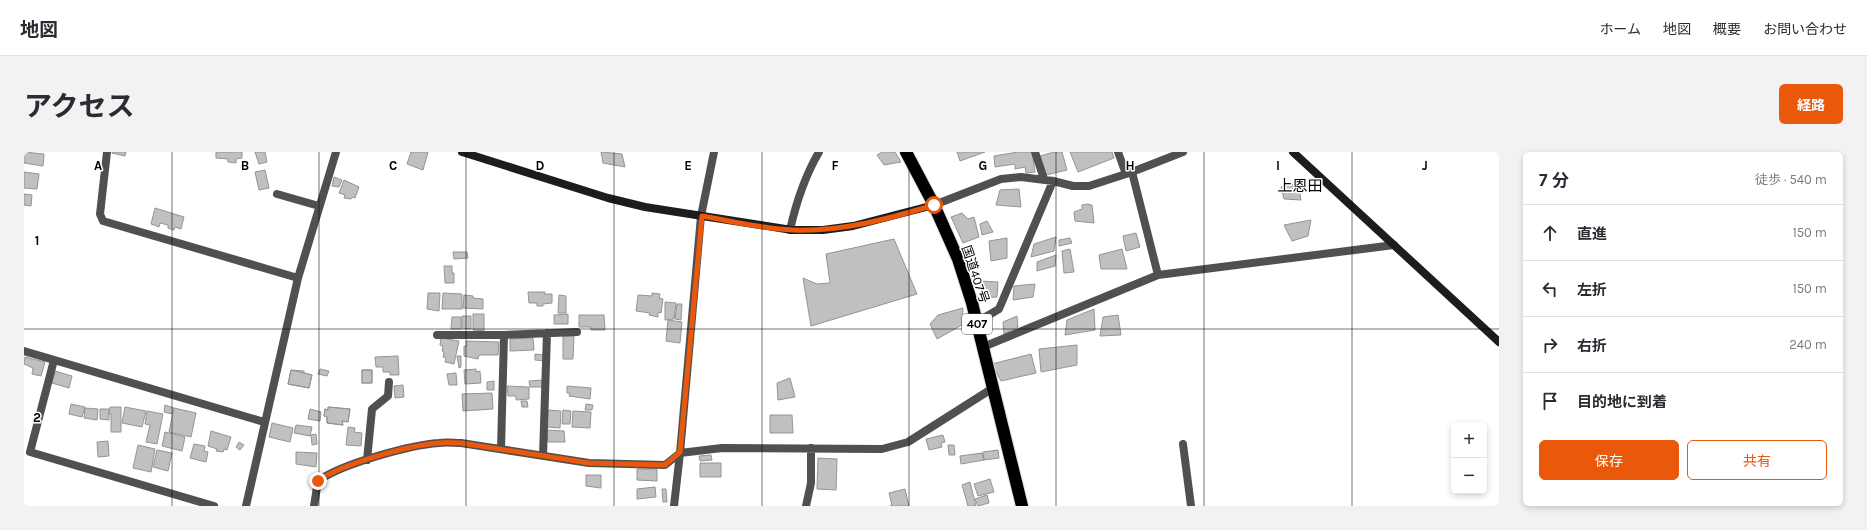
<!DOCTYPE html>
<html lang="ja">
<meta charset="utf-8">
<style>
:root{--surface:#fff;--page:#f2f2f3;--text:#2b2b33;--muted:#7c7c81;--line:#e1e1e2;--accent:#ea580c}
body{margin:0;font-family:Karla,"Noto Sans JP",sans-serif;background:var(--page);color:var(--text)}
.controls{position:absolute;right:12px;bottom:12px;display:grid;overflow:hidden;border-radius:6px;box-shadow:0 2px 6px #0003}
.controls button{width:36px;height:36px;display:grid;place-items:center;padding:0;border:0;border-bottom:1px solid var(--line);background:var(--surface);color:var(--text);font:20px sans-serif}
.stop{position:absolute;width:12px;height:12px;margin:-9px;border:3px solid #ea580c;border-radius:50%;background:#fff}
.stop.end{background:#ea580c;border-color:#fff;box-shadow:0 1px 4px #0008}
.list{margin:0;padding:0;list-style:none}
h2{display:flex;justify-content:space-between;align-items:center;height:52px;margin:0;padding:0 16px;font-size:17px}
h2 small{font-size:13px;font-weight:400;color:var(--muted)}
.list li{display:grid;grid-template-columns:26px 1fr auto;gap:12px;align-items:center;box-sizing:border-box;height:56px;padding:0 16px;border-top:1px solid var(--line)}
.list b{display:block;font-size:15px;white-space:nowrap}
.list em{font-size:13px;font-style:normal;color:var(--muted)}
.actions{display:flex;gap:8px;padding:12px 16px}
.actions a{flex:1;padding:9px 0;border:1px solid var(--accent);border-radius:6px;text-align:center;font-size:14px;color:var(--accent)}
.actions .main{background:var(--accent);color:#fff}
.icon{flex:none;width:22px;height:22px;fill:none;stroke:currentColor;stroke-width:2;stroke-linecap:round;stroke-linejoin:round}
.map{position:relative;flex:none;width:1475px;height:354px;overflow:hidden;border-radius:6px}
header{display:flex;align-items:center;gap:24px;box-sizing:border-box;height:56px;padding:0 20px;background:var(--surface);border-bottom:1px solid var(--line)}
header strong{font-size:19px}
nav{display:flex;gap:22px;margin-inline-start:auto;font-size:14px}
.intro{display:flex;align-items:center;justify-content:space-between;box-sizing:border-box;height:96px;padding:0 24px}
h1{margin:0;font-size:28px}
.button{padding:10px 18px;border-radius:6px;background:var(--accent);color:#fff;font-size:14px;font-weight:700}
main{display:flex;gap:24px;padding:0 24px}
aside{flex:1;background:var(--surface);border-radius:6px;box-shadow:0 2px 6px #0003}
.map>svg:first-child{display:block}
.building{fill:#c0c0c0;stroke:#949494}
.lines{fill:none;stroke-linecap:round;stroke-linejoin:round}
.highway-casing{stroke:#dbdbdb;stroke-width:14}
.street{stroke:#505050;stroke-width:8}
.secondary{stroke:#1d1d1d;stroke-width:8}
.highway{stroke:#000;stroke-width:12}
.route{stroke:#ea580c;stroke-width:5}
.grid{fill:none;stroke:#000;stroke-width:1;stroke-opacity:0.55}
.labels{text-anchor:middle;stroke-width:3;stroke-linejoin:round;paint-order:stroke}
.shield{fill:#fff;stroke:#4c4c4c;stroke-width:1}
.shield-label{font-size:12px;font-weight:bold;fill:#000}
.street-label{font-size:13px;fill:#000;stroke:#fff}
.quarter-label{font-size:15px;fill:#000;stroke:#fff}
.grid-label{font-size:13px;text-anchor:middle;font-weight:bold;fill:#000;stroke:#fff;stroke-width:3;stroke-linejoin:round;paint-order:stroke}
</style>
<header>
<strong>地図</strong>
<nav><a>ホーム</a><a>地図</a><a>概要</a><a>お問い合わせ</a></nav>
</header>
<div class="intro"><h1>アクセス</h1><a class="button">経路</a></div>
<main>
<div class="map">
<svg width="1475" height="354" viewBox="0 0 1475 354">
<rect width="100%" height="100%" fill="#fff"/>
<!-- building -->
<path class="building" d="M0,0L20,2L19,14L0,11Z
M88,0H102L101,4L88,1Z
M192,0H218V6L212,7V11L204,10V7L192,6Z
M231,0H241L243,10L235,12Z
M387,0H404L399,18L383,12Z
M577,0L598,2L601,15L579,11Z
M858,0H871L877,10L860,13L853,3Z
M933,0H961L936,9Z
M994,0H1008L1011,20L1002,21L1001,15L991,17V12L971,15L970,4Z
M1030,0H1038L1043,18L1022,23L1016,4Z
M1046,0H1088L1090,6L1054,20Z
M241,18L245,36L235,38L231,20Z
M0,20L15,22L13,37L0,36Z
M310,25L318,28L315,35L308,34Z
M320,28L335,35L331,46L328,45L327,47L320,46L321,43L315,41Z
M1274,31L1277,48L1260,47L1257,35Z
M995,37L997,55L972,53L976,38Z
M0,42L8,43L7,54L0,53Z
M1063,52L1068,53L1070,71L1051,69L1050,60L1058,57V53Z
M131,56L160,65L157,77L151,75L150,78L144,76V73L136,71L135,75L127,72Z
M938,61L944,67L950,65L955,85L939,91L927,65Z
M1287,68L1284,84L1268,89L1260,73Z
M963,69L969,80L958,83L956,72Z
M1112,81L1116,95L1102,99L1099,84Z
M1032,85L1030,99L1007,105L1010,92Z
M983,86V106L967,109L965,89Z
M1046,86L1048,91L1035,94V88Z
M870,87L893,142L787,174L779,126L793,132L806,131L802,102Z
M1046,97L1050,120L1040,121L1038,99Z
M1098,97L1103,117H1077L1075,103Z
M429,100H443L444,106L430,107Z
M1032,103L1031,114L1013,119V110Z
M420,114H428V121H430V131H421Z
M956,129L974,130L973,145L958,146Z
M1011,132L1009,145L989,148L990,134Z
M504,140H521L520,142H528V151L519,152V154H513V151H505Z
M404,141H416L415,159L403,157Z
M419,141L438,142V157H418Z
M628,141L636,142L635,146L639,147L637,161L634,160V165L625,163L626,161L612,159L614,143L628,144Z
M440,143L449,144V146L459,147V157L439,156Z
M535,143L542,144V161H534Z
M641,150L652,151L650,167L641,168Z
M653,152H658L657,168L651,167Z
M939,156L938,173L913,187L906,172L914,163Z
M1070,157L1071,178L1041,183L1043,168Z
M449,162H460V179L449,178Z
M544,162V172H530V163Z
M555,163H580L581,178H567V175H555Z
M1094,163L1097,183L1076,184L1079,165Z
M438,164H447V177L438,176Z
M993,164L994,175L980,182L979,170Z
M428,165H437V177H427Z
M644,168L658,170L656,191L642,189Z
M539,184H550L549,207H539Z
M417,186L435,189L430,212L421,210L422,206L419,205L420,200L418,199L419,194L416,193Z
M509,186L510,198L486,199V187Z
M442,189L475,190L474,203H455L454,207L440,204V194H443Z
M1053,193V213L1017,220L1015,197Z
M511,202L521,203L520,209L511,208Z
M1007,202L1012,221L977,229L968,212Z
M374,204L375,223H366V220H359V215H352L351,205Z
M433,204H437V215L435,216Z
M1,205L21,210L17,224L8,222L9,216L0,212Z
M296,217L305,219L303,224L294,222Z
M452,217V220L456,219L457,231L441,232L440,218Z
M267,218L280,219V221L288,223L285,236L264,232Z
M267,218L288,223L285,236L264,232Z
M338,218H348V231H338Z
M338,218H348V231H338Z
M31,219L48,224L45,236L28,231Z
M432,221L433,233H425L423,222Z
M766,226L771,245L754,248L753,231Z
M519,228L520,235H506L505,229Z
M470,229V238H463V230Z
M379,233L380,245L371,246L370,234Z
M483,234L505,235V247L492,248V244H484Z
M543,234L567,236L566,247L545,244L546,241H543Z
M468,241L469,257L439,259L438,242Z
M497,249H503L504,255H498Z
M47,252L61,255L58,265L45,262Z
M562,252L569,253L568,258H561Z
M141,253L150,256L148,262L140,260Z
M86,255H97V280H87V262H85Z
M101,255L122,259L118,275L98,271Z
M304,255L326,257L324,270L318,269L319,273L303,271V265L300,264L301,257L304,258Z
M304,255L326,257L324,270L318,269L319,273L303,271V265L300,264L301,257L304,258Z
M61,256L74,257L73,268L60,266Z
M150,256L172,261L167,285L145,280Z
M76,257H85V268L76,267Z
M286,257L297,260L296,269L284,267Z
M524,258L537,259L536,276L523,275Z
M539,258L547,259L546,272H538Z
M123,259L139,262L133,292L122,290L126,273L121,272Z
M549,259L567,260L566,276L548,275Z
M746,263H768L769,281H746Z
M248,271L269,276L266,290L245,285Z
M272,273L288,275L286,284L270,281Z
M324,275L331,276L330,280L338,281L337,294L322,293Z
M523,278L540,279L541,290H524Z
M187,279L207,285L203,298L200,297L199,300L192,299L193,297L184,294Z
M141,280L161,285L158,299L138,294Z
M292,282L293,292L288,293L287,283Z
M919,283L921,290L917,291L918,295L905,298L902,287Z
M84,289L85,304L74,305L73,290Z
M215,290L220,293L216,298L212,295Z
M170,292L181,294L180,299L184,300L182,310L166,306Z
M114,293L131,297L127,320L109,316Z
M924,293H930L931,303H925Z
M133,298L148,301L144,319L129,315Z
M974,298L975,306L960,308L959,300Z
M272,300L293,301L292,315L272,312Z
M958,301L960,308L937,312L936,304Z
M687,303L688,308L676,309L675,304Z
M794,306L813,307L812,338L793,337Z
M676,311H697V325H676Z
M613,317H633V329L613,328Z
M562,323H577V336L562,334Z
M966,327L970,340L954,344L950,332Z
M946,330L952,354H944L938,333Z
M631,335L632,345L613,347V337Z
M638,337H642L643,350H639Z
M881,337L885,354H866L868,353L865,341Z
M963,343L965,351L954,354L951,347Z"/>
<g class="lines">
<!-- highway casing -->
<g class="highway-casing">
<path id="highway" d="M882,0L910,53L934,107L948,151L998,354"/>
</g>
<!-- street -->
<path class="street" d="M83,0L76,62L79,69L274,126
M1011,0L1020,27
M1094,0L1102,22
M1108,20L1134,123
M253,42L295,54
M910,53L977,27L997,25L1029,29L1049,34H1065L1108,20L1159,0
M766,78C772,51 781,24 795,0
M953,170L975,157L1029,29
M413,183H480L553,180
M959,195L1134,123L1370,93
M0,199L240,270
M30,208L6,300L190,354
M1159,292L1167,354
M477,297L480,183
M519,304L523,181
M343,308L348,257L364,244L365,230
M222,354L274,126L312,0
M290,354L294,329C317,312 386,293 415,291C422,290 430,291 437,291L565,311L641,313L656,301L698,296L858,297L884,290L969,236
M650,354L656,301L677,64L690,0
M782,354L787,331V296"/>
<!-- secondary -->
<path class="secondary" d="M438,0L584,46L621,55L768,78H799L829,74L910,53
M1269,0L1475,190"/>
<!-- highway -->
<use href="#highway" class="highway"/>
</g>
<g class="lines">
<!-- route -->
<path class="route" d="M294,329C317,312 386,293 415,291C422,290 430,291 437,291L565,311L641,313L656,300L678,64C707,69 738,77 769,78C817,80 864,67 910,53"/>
</g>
<!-- grid -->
<path class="grid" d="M148,0V354M295,0V354M442,0V354M590,0V354M738,0V354M885,0V354M1032,0V354M1180,0V354M1328,0V354M0,177H1475"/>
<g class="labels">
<!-- shield labels -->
<rect class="shield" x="938" y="162" width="30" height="20" rx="3"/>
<g class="shield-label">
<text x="953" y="176">407</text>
</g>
<!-- street labels -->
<g class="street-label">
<text transform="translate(952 122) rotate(71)" y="5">国道407号</text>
</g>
<!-- quarter labels -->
<g class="quarter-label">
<text x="1276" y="39">上恩田</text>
</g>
</g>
<g class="grid-label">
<text x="74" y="18">A</text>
<text x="221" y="18">B</text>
<text x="369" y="18">C</text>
<text x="516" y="18">D</text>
<text x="664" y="18">E</text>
<text x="811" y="18">F</text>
<text x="959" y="18">G</text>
<text x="1106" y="18">H</text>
<text x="1254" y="18">I</text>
<text x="1401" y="18">J</text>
<text x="13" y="93">1</text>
<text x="13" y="270">2</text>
</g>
</svg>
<div class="controls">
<button>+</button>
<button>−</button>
</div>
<div class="stop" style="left:910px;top:53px"></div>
<div class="stop end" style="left:294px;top:329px"></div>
</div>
<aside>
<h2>7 分<small>徒歩 · 540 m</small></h2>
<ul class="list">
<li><svg class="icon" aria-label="ahead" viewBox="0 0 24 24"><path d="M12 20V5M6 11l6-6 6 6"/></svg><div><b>直進</b></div><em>150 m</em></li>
<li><svg class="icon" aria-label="left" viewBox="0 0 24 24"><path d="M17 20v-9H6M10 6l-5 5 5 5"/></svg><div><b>左折</b></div><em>150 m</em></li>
<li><svg class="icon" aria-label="right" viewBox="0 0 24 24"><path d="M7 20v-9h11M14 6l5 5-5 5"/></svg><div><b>右折</b></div><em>240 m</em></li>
<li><svg class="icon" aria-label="arrive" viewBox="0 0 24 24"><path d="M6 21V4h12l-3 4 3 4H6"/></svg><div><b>目的地に到着</b></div></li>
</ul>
<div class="actions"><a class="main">保存</a><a>共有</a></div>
</aside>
</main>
